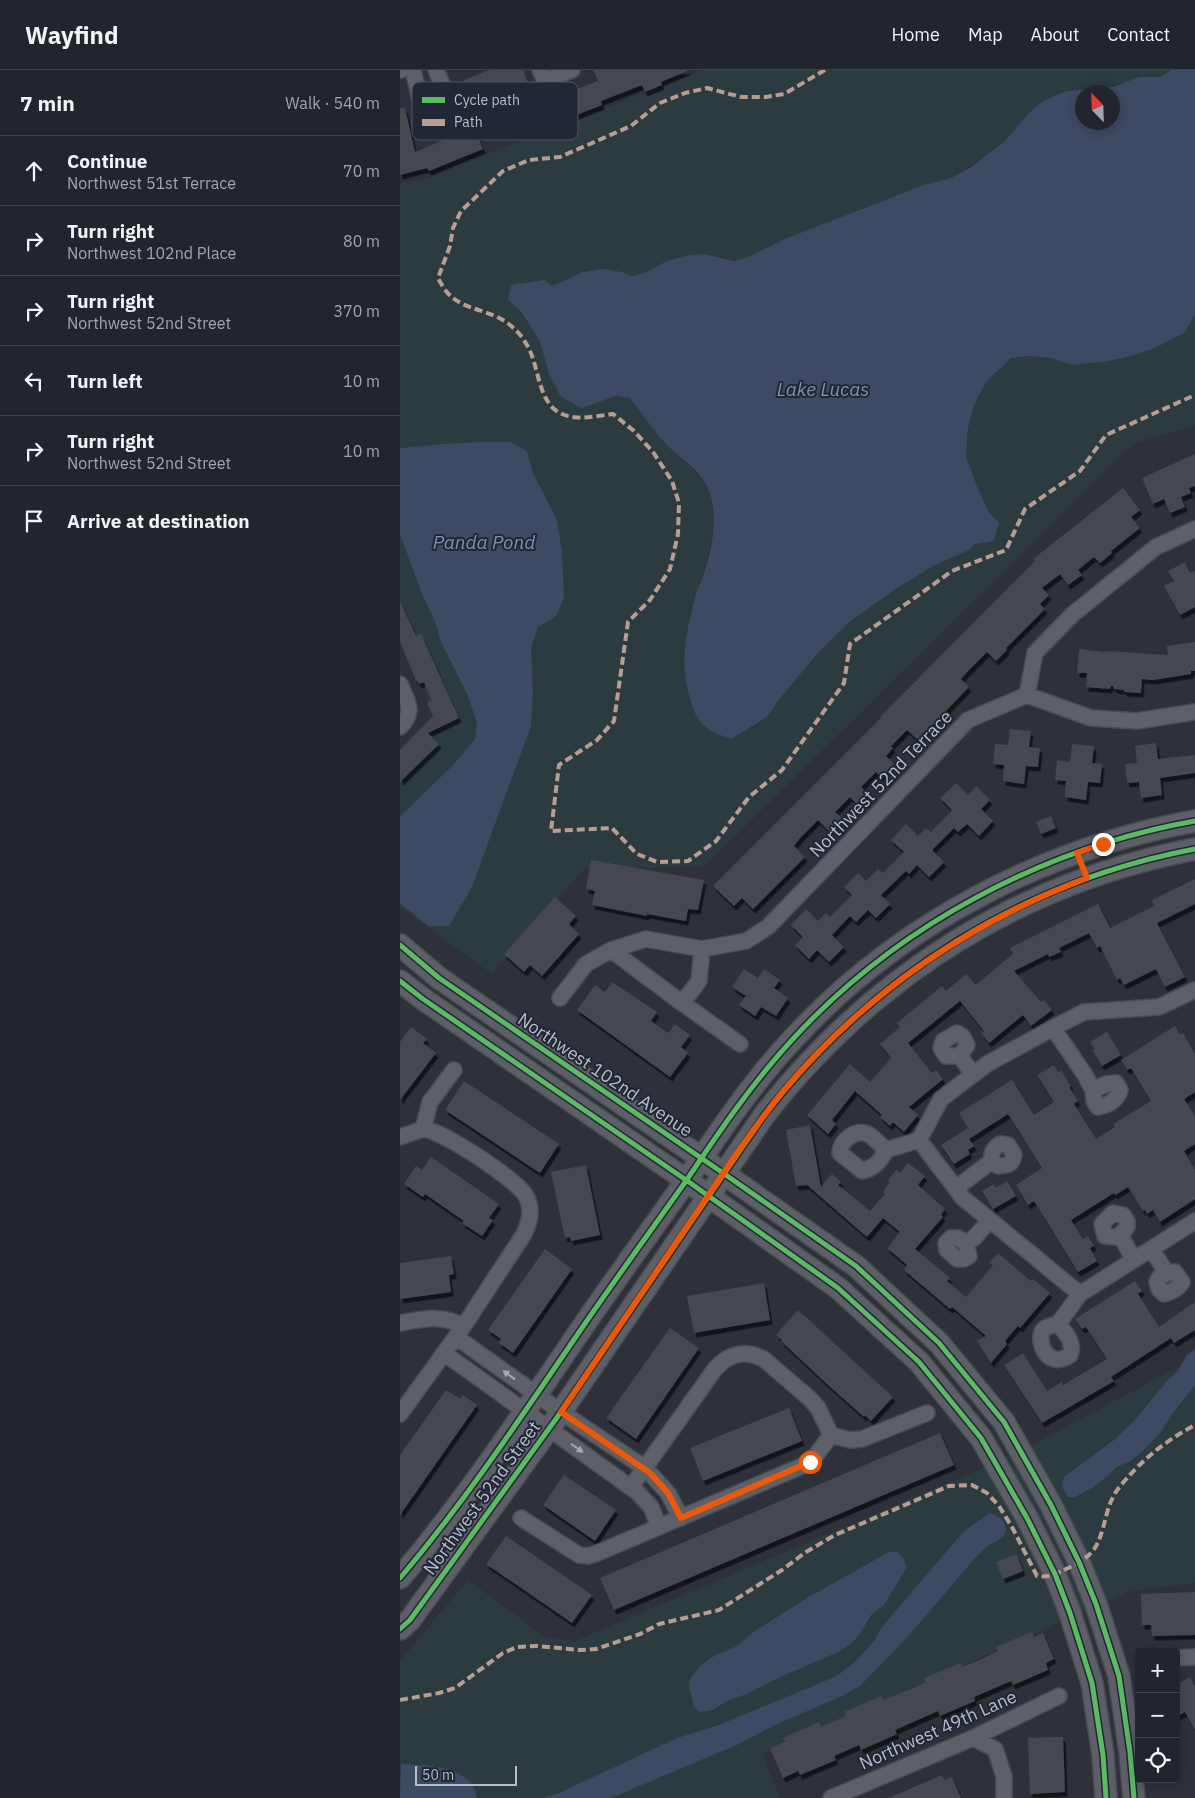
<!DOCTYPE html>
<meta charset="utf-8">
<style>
:root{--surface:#22252c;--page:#2a2d34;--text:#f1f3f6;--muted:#a2a5a9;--line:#3f4248}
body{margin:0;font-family:"IBM Plex Sans",sans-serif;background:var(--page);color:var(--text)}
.controls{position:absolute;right:15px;bottom:15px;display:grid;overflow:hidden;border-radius:5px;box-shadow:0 2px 12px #0003}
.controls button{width:45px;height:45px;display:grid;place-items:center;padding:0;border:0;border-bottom:1px solid var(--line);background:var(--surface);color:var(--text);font:25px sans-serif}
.compass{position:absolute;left:675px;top:15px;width:45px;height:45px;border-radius:50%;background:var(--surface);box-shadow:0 2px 12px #0003;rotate:337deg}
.scale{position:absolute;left:15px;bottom:12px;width:102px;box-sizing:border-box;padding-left:5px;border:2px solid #b9bdca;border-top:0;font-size:14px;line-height:18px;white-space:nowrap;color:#b9bdca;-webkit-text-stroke:4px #212735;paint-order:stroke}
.stop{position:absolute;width:15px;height:15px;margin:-11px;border:4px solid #ea580c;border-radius:50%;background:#fff}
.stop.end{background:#ea580c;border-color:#fff;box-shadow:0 1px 5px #0008}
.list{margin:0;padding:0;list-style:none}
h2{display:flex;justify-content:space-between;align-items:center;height:65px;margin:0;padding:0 20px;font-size:21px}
h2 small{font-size:16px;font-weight:400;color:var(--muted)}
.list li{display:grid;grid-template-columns:32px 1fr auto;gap:15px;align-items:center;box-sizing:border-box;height:70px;padding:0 20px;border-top:1px solid var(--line)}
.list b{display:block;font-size:19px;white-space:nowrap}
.list p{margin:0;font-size:16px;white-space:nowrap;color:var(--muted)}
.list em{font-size:16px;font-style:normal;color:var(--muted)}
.icon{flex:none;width:28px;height:28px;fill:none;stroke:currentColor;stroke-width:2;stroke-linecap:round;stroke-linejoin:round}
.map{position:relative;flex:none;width:795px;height:1728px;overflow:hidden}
header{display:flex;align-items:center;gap:30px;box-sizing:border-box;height:70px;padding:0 25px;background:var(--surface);border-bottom:1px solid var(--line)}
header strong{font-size:24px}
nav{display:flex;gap:28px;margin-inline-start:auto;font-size:18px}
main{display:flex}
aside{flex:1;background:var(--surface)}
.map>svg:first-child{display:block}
.green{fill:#2c3b40}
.water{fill:#3e4963;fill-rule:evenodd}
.building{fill:#45484f;filter:url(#shadow)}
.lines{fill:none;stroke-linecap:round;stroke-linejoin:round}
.street-casing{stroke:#4a4c53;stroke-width:18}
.secondary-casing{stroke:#4a4c53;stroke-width:24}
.street{stroke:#5e6068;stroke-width:15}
.secondary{stroke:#5c5f66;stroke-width:21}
.quiet{stroke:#b99d93;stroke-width:4;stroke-dasharray:8 4;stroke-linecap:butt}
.cycleway-casing{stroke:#212735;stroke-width:8}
.cycleway{stroke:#5cba63;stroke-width:5}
.oneway{fill:#a7aab6}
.route{stroke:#ea580c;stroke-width:6}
.labels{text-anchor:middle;stroke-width:4;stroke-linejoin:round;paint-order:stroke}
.street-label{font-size:18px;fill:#b9bdca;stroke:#212735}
.water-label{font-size:19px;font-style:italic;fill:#848fae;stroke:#212735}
.key{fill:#212735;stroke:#4f5462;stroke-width:1}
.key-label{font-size:14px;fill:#b9bdca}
</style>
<header>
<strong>Wayfind</strong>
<nav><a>Home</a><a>Map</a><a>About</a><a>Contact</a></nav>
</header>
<main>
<aside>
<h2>7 min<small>Walk · 540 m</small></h2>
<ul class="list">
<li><svg class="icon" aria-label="ahead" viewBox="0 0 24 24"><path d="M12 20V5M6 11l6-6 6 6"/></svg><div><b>Continue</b><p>Northwest 51st Terrace</p></div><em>70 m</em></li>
<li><svg class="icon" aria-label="right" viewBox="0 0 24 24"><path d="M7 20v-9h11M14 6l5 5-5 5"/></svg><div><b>Turn right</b><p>Northwest 102nd Place</p></div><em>80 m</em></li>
<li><svg class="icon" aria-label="right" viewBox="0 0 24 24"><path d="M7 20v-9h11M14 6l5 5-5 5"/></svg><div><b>Turn right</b><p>Northwest 52nd Street</p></div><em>370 m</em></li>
<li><svg class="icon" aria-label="left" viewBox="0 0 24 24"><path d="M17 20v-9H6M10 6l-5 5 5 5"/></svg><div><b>Turn left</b></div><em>10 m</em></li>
<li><svg class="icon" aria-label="right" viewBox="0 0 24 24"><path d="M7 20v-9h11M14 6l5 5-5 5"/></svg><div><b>Turn right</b><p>Northwest 52nd Street</p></div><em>10 m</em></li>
<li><svg class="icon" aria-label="arrive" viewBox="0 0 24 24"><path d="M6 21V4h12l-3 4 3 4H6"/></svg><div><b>Arrive at destination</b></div></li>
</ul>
</aside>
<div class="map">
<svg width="795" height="1728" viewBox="0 0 795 1728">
<defs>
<filter id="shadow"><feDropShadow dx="2.5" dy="4.5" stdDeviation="0" flood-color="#0009"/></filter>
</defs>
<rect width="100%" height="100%" fill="#2e313a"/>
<!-- green -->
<path class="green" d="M302,0H771L761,7H739L713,17L667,21L616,59L605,71L584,87L551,108L524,115L387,168L348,187L335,191L304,184L290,185L267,191L244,203L232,206L222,202H183L152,216L144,210L131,213L108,230L123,244L140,272L149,304L182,338L217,326L230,328C242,343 253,359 265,373C280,389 299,401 309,421C311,426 311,431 312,436C316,467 306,493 297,522C291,542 287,564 284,586L367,647L378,631L417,584L451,551L496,519L533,496L569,480L599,453L589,442L577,416L566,386L568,358L574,335L586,312L611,288L629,286L651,288L672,295L709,291L735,285L755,278L784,263L795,245V355L733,374L305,796L184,799L92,904L0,837V834L13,845L72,817L131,656L133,620L131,579L138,557L156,546L157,450L133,403L127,381L110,372L43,374L0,378V114L29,107Z
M0,464L22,524L34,549L41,572L68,626L77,654L75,669L52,696L0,746V695L35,653L0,545Z
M795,1288V1513L731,1521L362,1685L380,1728H0V1591L68,1510L145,1567L175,1571L571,1403L632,1375Z"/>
<!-- water -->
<path class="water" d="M771,0H795V245L784,263L755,278L735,285L709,291L672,295L651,288L629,286L611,288L586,312L574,335L568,358L566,386L577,416L589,442L599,453L594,471L575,474L569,480L533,496L496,519L451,551L417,584L378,631L367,647L331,669C303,659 297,654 289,625C279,589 287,559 296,524C298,517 302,510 304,503C312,479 318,448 310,424C304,402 280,389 265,373C252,359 242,343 230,328L216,326L182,338L161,327L149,304L140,272L123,244L108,230L111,215L144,210L152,216L183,202L203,199L222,202L232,206L244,203L267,191L290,185L304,184L334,191L348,187L387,168L524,115L551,108L571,97L605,71L628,44L643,31L667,21L713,17L739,7H761ZM712,22V52H682V22Z
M83,372H111L127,381L133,403L157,450L162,482L164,528L156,546L138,557L131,579L133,620L131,656L72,817L49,856H29L0,834V746L52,696L75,669L77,654L68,626L41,572L34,549L22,524L0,464V378L43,374Z
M795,1279V1315L772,1344L761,1362L743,1381L729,1392L716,1397L709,1405L692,1418L675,1427H668L662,1416L664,1407L714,1370L735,1350L767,1311L778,1301L787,1285Z
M590,1443L603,1450L606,1458L604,1466L588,1476L576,1487L512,1562L460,1616L440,1627L375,1655L339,1674L211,1728H144L159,1723L277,1668L319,1655L437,1606L457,1590L474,1571L482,1557L564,1461Z
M489,1482H497L503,1488L507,1497L484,1535L471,1545L460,1564L452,1573L436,1583L378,1608L347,1624L329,1630L312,1640L299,1642L294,1636L289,1617L290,1609L301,1595L314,1586L337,1576L352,1563L407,1528Z
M1,1694C26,1695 74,1696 77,1728H0Z"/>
<!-- building -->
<path class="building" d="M89,0H123L137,34L198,11L193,0H289L261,12L262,15L245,22L242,15L201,31L202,35L148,56L144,46L119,56L118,52L78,67L83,79L29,101L27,98L0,105V38H5L15,82L75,57L64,28H65L64,24L69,22L64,10Z
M795,384V416L789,418L791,423L781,427L785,437L770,443L764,429L753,434L742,408Z
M723,418L740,440L731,447L740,458L711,481L712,483L700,493L694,487L678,500L682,505L668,515L660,504L642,518L649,525L640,534L645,539L606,578L607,580L596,591L587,582L569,600L561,609L569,617L518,670L507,660L491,676L493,678L486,686L494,694L481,707L476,702L461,717L468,723L457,734L450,727L435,742L442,748L429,761L418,750L400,768L394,776L405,787L353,839L342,828L334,836L313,816L481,648L480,647L635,491L633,489Z
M785,492L790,503L795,501V537L780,545L764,516L774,511L768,501Z
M0,531L16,566L21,564L59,648L28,663L39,674L0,712V680L33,646L27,633L32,631L24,612L19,614L17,610L16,611L0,571Z
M795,572V601H791V604L753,610L742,609L741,623L724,622V620L714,619L713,616H711L710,619L686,617L687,603H677L679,579L706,582L707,581L768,585L767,576Z
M610,659L631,661L629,677L640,678L638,697L626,696L624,714L603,711L604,695L593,694L595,674L608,675Z
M756,673L758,689L795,685V703L760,708L762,725L741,728L739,712L727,713L725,694L737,693L735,676Z
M672,674L694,676L692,693L702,694L700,713L688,712L686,730L665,727L666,711L655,710L657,690L670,692Z
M556,713L568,725L576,716L590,730L581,739L593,751L579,766L567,754L558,762L554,758L532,780L544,792L529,807L517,795L509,804L506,801L481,825L490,834L476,848L468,840L456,852L450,846L432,865L444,877L429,892L417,880L409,889L395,875L403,867L391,855L406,839L418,851L426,843L430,847L452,825L444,817L458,803L466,811L478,799L483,803L504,782L491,770L506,754L518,766L526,758L531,762L552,740L540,728Z
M651,746L656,758L641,764L636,752Z
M191,790L304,810L298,840L288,839L286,851L247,844V846L192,835L195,821L186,819Z
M795,809V834L757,853L785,907L765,917L756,899L724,915L720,908L717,910L700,876L697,878L689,863L659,878L661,882L649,887L648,884L614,901L641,932L644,930L652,940L631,956L623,945L589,973L581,963L584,961L560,931L508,973L532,1003L536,1000L543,1009L509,1037L518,1045L504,1062L493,1052L490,1056L480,1047L482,1045L455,1021L432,1050L436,1054L428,1064L407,1045L450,994L470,1012L491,988L480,974L500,957L497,953L542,916L546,921L566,904L576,915L613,884L610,878L698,834L710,858L754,836L752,830Z
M155,827L176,846L169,854L179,864L142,906L130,895L124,902L104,884Z
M344,899L358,908L364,899L380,910L374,918L388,928L376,946L361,937L355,946L339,935L346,926L332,917Z
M212,912L257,942L251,951L268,963L275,954L290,965L281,977L288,983L270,1007L177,940L195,915L205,922Z
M775,956L780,965L783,963L795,984V1022L784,1029L795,1046V1074L784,1081L795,1100V1129L760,1152L753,1140L747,1144L745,1140L743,1141L728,1117L715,1125L714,1123L671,1150L683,1169L688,1166L694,1176L690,1178L697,1191L678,1202L634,1131L628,1135L616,1115L642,1098L608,1044L569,1069L574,1076L568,1080L570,1084L554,1094L541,1075L568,1058L559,1043L612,1010L634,1045L654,1032L637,1005L654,995L658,1002L661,1000L671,1016L669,1017L678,1031L674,1034L696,1069L715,1057L713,1054L751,1031L731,998L727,1000L721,990Z
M11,957L27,969L23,973L36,983L0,1030V972Z
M707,962L721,985L702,996L692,980L695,979L690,972Z
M64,1011L159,1074L140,1103L45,1040Z
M410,1055L421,1117L432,1104L441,1112L438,1115L470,1141L485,1124L483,1122L490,1112L488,1110L496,1100L500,1103L508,1093L525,1106L518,1115L545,1139L541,1145L543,1147L515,1179L550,1208L547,1211L566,1227L593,1195L589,1193L598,1183L631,1211L633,1209L650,1223L620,1258L618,1256L605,1271L607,1274L591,1293L577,1271L586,1266L552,1237L550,1239L504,1200L507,1195L487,1178L500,1162L483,1148L467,1167L407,1115L396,1116L386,1060Z
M31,1087L99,1134L89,1148L93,1150L82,1166L62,1153L64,1151L25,1124L23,1127L4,1114L16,1096L22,1100Z
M186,1095L200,1165L171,1171L170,1167L165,1168L151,1102Z
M607,1111L616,1126L593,1139L582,1121L594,1114L596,1118Z
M145,1179L172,1199L113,1283L99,1273L101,1269L88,1260Z
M51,1186L54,1204L49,1205L51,1222L0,1229V1193Z
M735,1211L742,1221L738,1224L759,1257L795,1232V1260L774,1273L771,1268L711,1307L714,1311L642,1353L604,1295L623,1283L647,1321L662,1312L663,1315L707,1289L686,1257L682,1259L675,1249Z
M364,1213L370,1250L294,1263L287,1226Z
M398,1240L493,1327L471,1351L465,1345L464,1347L428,1315L381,1271L382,1270L376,1265Z
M270,1258L299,1278L236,1369L206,1348Z
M46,1320L60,1329L63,1325L77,1335L0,1445V1385Z
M389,1338L402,1371L303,1411L290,1378Z
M540,1363L554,1395L214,1540L200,1508Z
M164,1405L216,1440L195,1471L143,1435Z
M106,1466L192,1525L172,1553L86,1494Z
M616,1484L623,1501L603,1509L596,1492Z
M795,1522V1565L752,1566L751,1555H742L741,1524Z
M632,1562L634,1567L643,1563L654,1589L646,1593L648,1600L613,1615L611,1611L574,1627L575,1631L540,1646L538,1641L495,1660L497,1664L461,1680L459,1675L434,1686L436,1690L400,1705L398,1701L383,1708L370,1678L385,1672L383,1668L419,1652L421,1657L446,1646L444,1642L481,1626L483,1630L511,1619L526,1612L524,1608L561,1593L562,1597L584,1588L598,1581L596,1577Z
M790,1607L795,1616V1660L785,1642L776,1647V1615Z
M663,1667L665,1722L630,1724L628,1668Z
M542,1705L544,1710L552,1707L561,1728H489Z"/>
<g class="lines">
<!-- street casing -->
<g class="street-casing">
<path id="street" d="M0,0H1
M13,0L26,55L35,54L55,46L36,0
M140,0L145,11L172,0
M0,614C7,631 16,642 0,657
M627,625L635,583L673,544L756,477L795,459
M211,880L282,933L340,974
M160,928L186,894L211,880L246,869L302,879L346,871L368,857L568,650L627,625L691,648L737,651L795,642
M282,933L299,911L302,879
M653,958L685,1005L693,1020L694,1031L698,1037C710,1035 717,1030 720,1020L716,1013L706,1014L693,1020
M560,986L567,975L563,967L557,963L543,971L541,978L546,986H560L573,1004
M0,1067L23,1059L30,1032L54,1000
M519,1070L563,1128L680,1224
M486,1080C480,1075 475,1068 468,1064C455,1058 440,1071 440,1083L462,1101C473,1099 481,1091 486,1080L519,1070L541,1029L587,994L653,958L684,942L759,937L795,920
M556,1118L592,1091L598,1096C608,1095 612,1095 614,1085L608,1075L600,1074C593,1079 591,1082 592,1091
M720,1165L715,1167L705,1166L702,1154L713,1143L723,1145L727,1151V1157L720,1165L734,1190
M566,1173L569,1186L564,1189H557L547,1180L546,1173L551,1168H558L566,1173L574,1168L590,1150
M751,1179L767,1203L775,1202L782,1212C778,1219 772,1222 764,1224L759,1219L757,1212L759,1208L767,1203
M0,1253C22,1249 44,1244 63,1257
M658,1254C653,1255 647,1256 643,1260C636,1269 646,1301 670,1285C675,1273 666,1263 658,1254L680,1224L795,1151
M56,1267L161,1342L245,1398L268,1423L281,1448
M44,1283L237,1422L251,1437L259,1457
M0,1344L63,1257L124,1164C130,1151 133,1139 126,1126C117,1110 42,1060 23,1059
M231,1417L315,1299C329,1283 347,1279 365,1290L410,1329L418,1338L431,1365
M121,1448L179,1485L188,1486L195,1484L402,1396L416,1385L431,1365L450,1370L462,1369L527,1343
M776,1588L795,1587
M573,1668L595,1679L604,1706V1728
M431,1728L573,1668L659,1626"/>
</g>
<!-- secondary casing -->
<g class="secondary-casing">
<path id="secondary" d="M0,875L39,908L323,1103L456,1196L539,1273L604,1352L651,1435L679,1492L696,1534L719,1606L730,1682L734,1728
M0,911L23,929L286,1110L438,1218L519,1292L581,1368L627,1448L655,1504L670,1543L692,1613L703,1685L706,1728
M0,1508C68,1428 125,1341 184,1255C217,1207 252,1159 286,1111C319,1062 352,1013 392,970C496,856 643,778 795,751
M0,1559L10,1550L156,1349L365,1044C474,905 621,812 795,779"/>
</g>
<!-- street -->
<use href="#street" class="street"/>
<!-- secondary -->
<use href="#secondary" class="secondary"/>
<!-- quiet -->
<path class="quiet" d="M425,0L384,24L366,27H341L307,18L285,23L260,33L231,56L160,87L129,90L103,101L61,141L53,158L50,176L38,208C40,212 43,217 46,221C61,241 92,239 110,255C115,259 122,266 125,272C139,292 136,322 154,339C171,353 194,346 213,344L234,361L253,382L272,411L279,433L278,464L270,499L250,530L228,552L214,651L197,670L159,695L151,761L212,758L237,784L257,792L288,791L316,771L349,727L382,700L444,613L450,574L552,501L606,480L625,439L680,401L706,365L795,325
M0,1630L39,1623L55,1618L103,1583L117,1577L137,1576L180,1580L196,1579L240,1564L259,1554L319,1540L382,1500L406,1482L435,1465L549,1416L572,1415L587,1423L599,1436L612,1457L637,1506C648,1508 656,1504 666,1499C677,1494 690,1487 696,1476C706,1458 705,1436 718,1419C739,1392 765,1371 795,1355"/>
<!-- cycleway casing -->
<g class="cycleway-casing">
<path id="cycleway" d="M0,875L39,908L323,1103L456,1196L539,1273L604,1352L651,1435L679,1492L696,1534L719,1606L730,1682L734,1728
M0,911L23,929L286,1110L438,1218L519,1292L581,1368L627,1448L655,1504L670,1543L692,1613L703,1685L706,1728
M0,1508C68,1428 125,1341 184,1255C217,1207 252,1159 286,1111C319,1062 352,1013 392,970C496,856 643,778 795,751
M0,1559L10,1550L156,1349L365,1044C474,905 621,812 795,779"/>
</g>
<!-- cycleway -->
<use href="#cycleway" class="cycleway"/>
</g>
<!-- one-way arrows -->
<defs><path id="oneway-solid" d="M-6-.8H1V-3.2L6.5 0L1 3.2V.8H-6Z" transform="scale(1.25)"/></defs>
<g class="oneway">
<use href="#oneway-solid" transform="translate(109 1305) rotate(-144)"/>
<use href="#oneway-solid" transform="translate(177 1378) rotate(35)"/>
</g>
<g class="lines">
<!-- route -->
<path class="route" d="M410,1392L281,1448L268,1423L250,1403L161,1342L337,1083C353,1061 368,1039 385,1019C466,923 570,852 687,808L677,783L703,774"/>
</g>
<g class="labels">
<!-- street labels -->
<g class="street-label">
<text transform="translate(481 714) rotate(-46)" y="6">Northwest 52nd Terrace</text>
<text transform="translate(205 1005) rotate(34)" y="6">Northwest 102nd Avenue</text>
<text transform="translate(82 1428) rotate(-54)" y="6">Northwest 52nd Street</text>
<text transform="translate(538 1660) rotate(-24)" y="6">Northwest 49th Lane</text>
</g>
<!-- water labels -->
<g class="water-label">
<text x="423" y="326">Lake Lucas</text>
<text x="84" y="479">Panda Pond</text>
</g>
</g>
<!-- legend -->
<rect x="12" y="12" width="166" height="58" rx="8" class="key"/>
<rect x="22" y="27" width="23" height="6" fill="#5cba63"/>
<rect x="22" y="49" width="23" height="7" fill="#b99d93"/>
<g class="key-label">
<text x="54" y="35">Cycle path</text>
<text x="54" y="57">Path</text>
</g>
</svg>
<div class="controls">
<button>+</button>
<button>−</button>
<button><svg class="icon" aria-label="locate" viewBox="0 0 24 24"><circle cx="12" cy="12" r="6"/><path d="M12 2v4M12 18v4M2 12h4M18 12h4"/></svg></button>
</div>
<svg class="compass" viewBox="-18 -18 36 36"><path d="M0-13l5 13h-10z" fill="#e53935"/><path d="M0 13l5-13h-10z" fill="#a2a5a9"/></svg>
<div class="scale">50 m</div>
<div class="stop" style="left:410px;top:1392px"></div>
<div class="stop end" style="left:703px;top:774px"></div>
</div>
</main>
